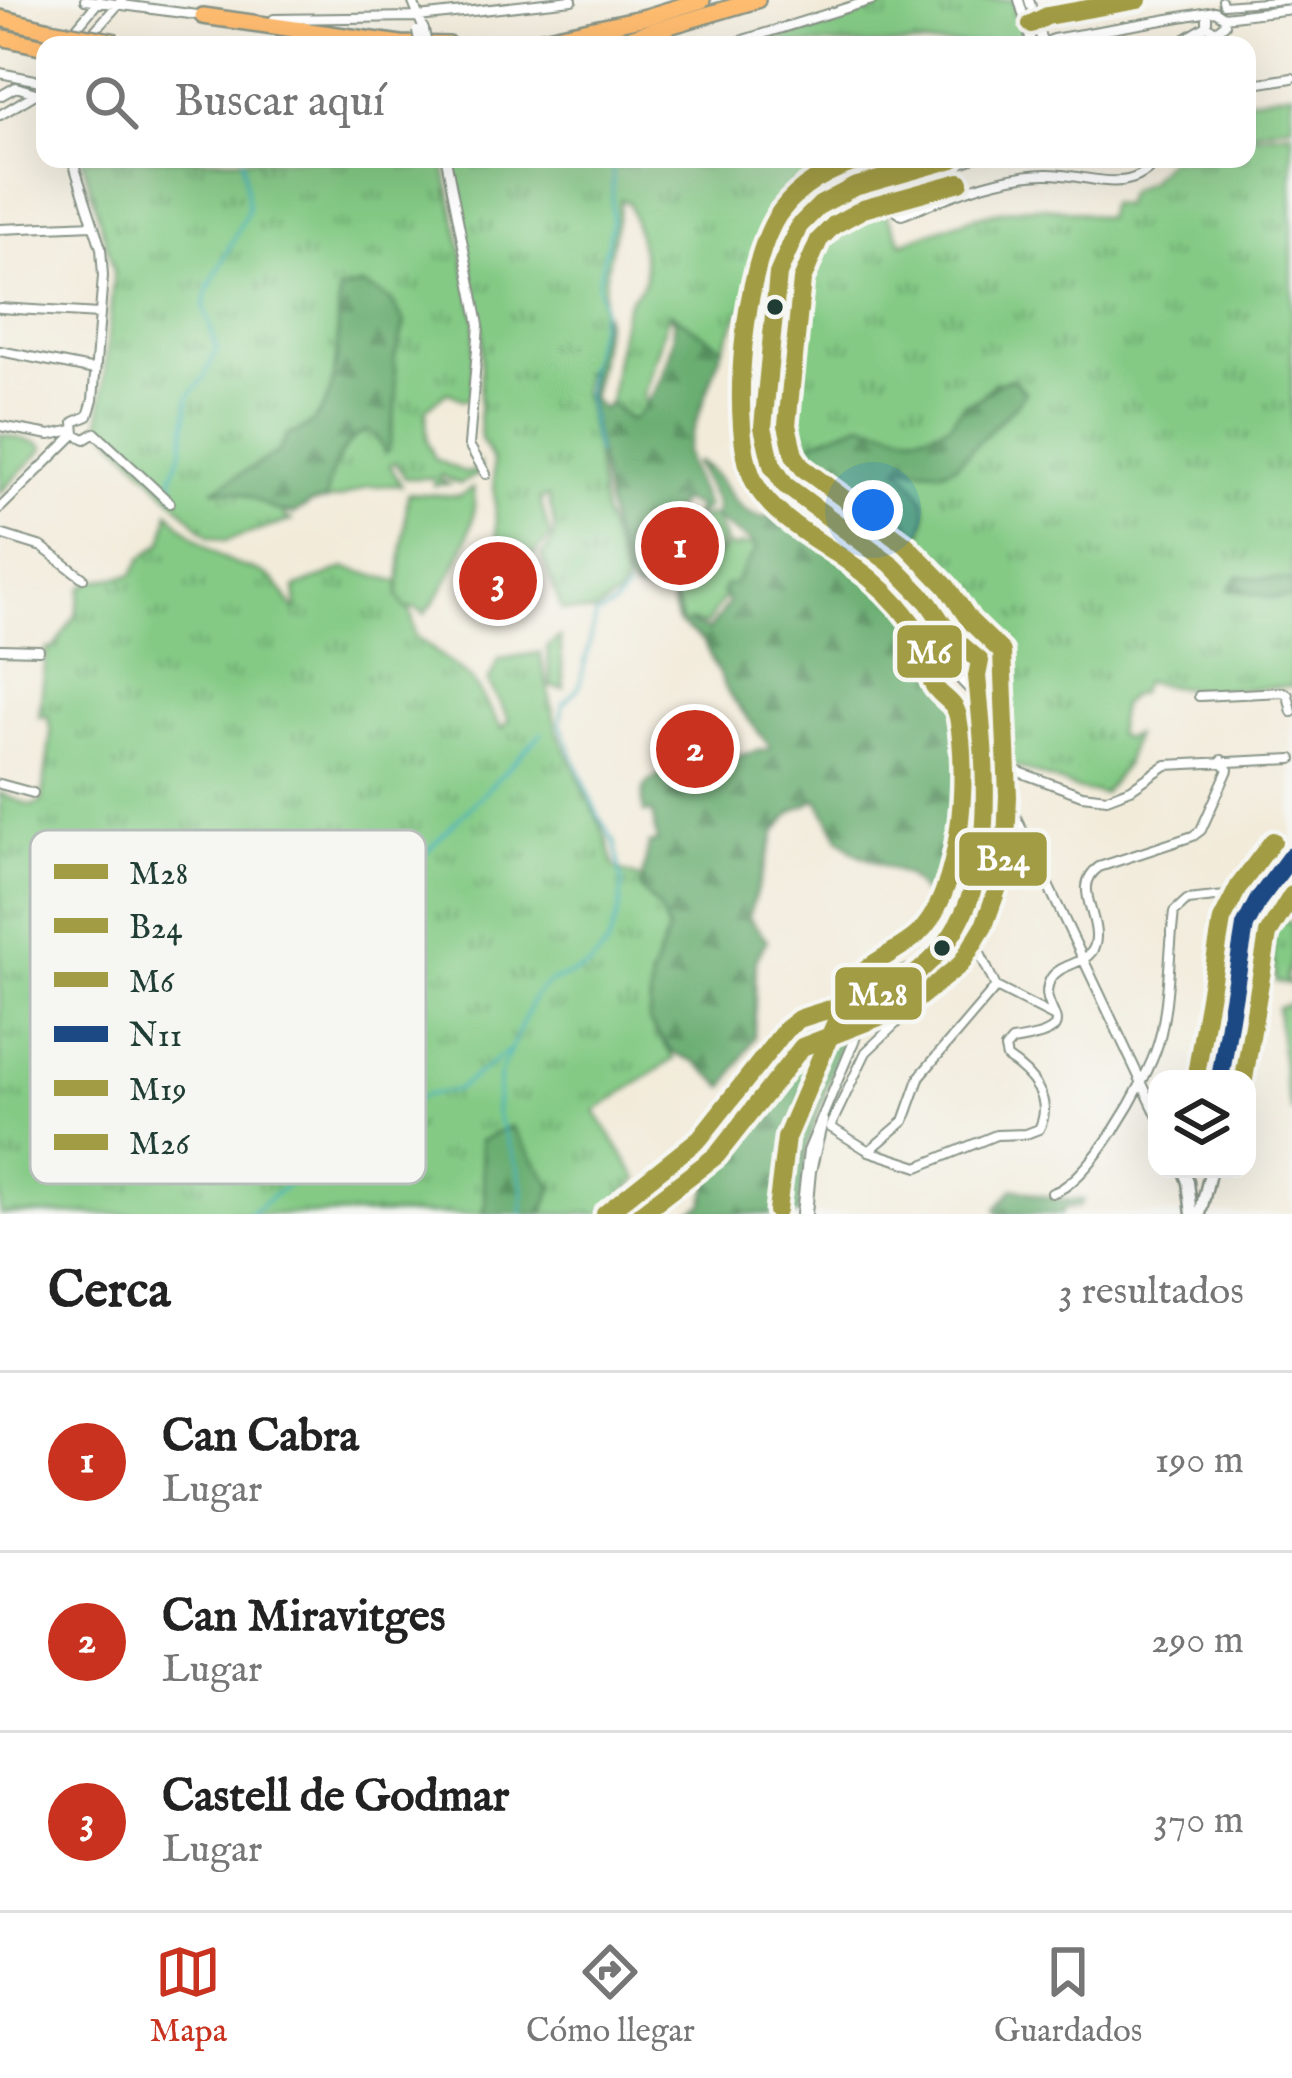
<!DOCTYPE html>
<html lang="es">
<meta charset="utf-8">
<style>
:root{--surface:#fff;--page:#f6f6f6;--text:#222;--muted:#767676;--line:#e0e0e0;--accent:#c8321e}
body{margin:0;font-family:"IM FELL English",serif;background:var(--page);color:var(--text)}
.controls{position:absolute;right:36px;bottom:36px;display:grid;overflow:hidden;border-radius:24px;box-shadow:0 12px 48px #0002}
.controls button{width:108px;height:108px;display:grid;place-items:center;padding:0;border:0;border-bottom:3px solid var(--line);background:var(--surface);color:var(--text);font:60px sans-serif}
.you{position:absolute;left:873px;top:510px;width:42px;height:42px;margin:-30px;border:9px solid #fff;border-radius:50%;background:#1a73e8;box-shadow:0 0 0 18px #1a73e833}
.badge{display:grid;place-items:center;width:78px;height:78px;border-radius:50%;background:var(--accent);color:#fff;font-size:39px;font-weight:700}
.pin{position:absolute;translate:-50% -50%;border:6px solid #fff;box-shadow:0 3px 12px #0006}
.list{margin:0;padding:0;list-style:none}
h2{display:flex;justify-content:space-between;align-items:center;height:156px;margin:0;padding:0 48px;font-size:51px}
h2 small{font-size:39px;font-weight:400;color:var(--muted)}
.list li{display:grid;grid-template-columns:78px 1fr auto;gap:36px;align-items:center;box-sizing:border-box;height:180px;padding:0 48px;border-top:3px solid var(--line)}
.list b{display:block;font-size:45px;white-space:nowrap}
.list p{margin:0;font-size:39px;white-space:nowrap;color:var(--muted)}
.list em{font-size:39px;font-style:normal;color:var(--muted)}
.icon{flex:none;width:66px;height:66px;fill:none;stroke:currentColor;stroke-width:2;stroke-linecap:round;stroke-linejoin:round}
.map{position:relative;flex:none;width:1292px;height:1214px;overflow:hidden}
.search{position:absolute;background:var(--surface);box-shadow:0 12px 48px #0002;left:36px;right:36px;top:36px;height:132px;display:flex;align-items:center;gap:30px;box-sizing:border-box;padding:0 42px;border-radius:24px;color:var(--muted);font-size:45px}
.sheet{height:696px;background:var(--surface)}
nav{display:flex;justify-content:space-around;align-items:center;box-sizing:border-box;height:168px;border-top:3px solid var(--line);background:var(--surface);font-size:33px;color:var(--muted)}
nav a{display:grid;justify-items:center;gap:6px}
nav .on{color:var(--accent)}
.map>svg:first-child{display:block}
.grass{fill:url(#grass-tufts);stroke:#52845c;stroke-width:3}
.forest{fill:url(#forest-firs);stroke:#457653;stroke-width:3}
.garden{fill:#84ca85;stroke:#52845c;stroke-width:3}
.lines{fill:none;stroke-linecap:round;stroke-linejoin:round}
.stream{stroke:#44b3be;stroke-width:3}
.pedestrian-casing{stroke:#889487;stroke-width:10}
.minor-casing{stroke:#889487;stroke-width:12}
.tertiary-casing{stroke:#889487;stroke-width:15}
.motorway-casing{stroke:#889487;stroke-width:20}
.pedestrian{stroke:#fff;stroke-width:6}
.minor{stroke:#fff;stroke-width:8}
.tertiary{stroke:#fff;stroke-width:10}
.motorway{stroke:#febc70;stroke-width:15}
.minor-bridge-casing{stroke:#889487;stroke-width:12;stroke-linecap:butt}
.motorway-bridge-casing{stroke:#889487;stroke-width:20;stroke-linecap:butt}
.minor-bridge{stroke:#fff;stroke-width:8}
.motorway-bridge{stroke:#febc70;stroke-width:15}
.bus-1-casing{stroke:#f6f6f2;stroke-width:27}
.bus-2-casing{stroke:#f6f6f2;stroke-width:27}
.bus-3-casing{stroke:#f6f6f2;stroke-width:27}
.bus-4-casing{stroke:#f6f6f2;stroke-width:27}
.bus-5-casing{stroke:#f6f6f2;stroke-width:27}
.bus-6-casing{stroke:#f6f6f2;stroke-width:27}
.bus-1{stroke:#a29c44;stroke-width:18}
.bus-2{stroke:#a29c44;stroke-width:18}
.bus-3{stroke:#a29c44;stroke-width:18}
.bus-4{stroke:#1c4883;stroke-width:18}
.bus-5{stroke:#a29c44;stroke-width:18}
.bus-6{stroke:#a29c44;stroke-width:18}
.bus-dot{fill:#1f3d34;stroke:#f6f6f2;stroke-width:4.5}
.key{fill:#f6f6f2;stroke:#b6beb9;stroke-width:3}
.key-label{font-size:33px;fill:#1f3d34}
.line-badge{stroke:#f6f6f2;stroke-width:4.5}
.badge-label{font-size:33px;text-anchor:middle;font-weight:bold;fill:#fff}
</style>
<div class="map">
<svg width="1292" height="1214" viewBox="0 0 1292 1214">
<defs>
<pattern id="grass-tufts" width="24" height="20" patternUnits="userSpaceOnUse" patternTransform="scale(3)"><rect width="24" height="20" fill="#84ca85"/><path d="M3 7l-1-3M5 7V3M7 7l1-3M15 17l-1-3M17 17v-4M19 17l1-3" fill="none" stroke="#6ba56e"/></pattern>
<pattern id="forest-firs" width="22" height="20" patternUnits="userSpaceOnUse" patternTransform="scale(3)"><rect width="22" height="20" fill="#6bae72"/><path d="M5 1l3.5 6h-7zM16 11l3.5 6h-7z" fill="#578f5e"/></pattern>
</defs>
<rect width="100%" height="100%" fill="#f6f6f2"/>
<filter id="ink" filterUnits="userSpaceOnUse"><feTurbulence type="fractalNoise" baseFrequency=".00833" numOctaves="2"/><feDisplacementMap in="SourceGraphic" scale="24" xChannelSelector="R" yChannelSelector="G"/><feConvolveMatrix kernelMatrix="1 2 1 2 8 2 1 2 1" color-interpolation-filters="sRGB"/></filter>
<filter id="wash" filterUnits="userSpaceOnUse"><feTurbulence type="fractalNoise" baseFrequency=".004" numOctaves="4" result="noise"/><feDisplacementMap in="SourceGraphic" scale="48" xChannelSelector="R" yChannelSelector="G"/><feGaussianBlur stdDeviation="2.7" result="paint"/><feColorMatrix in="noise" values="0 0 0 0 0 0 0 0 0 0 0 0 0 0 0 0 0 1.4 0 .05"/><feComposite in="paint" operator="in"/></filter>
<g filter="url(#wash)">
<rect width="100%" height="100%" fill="#f2ebda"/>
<!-- grass -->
<path class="grass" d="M908,0H1013L1028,45H760Z
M1292,131V686L1205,691L1144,682L1138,694L1131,695L1121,706L1116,734L1124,738L1134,735L1125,765L1103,794L1080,790L1004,762C1003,725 1006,687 987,654L918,582L920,579L909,559L911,545L923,533L900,466L942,471L956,465L1020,400L996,381L975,402L965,403L950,424L928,433L909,434L862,423L812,442L789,480C779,463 770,448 768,429C764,391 777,267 797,237C816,206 851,198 882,183V206L902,243C947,226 991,207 1040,207C1061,207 1084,214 1105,218L1109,203L1123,205L1128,191L1149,181L1168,159H1247V136Z
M82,159H443L476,320L471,399L463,400L447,392L426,409L427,440L435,459L466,473L478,470L480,464L482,473L459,484L441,475L439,479L448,484L434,485L433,478H405L396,462L390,465L401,485L368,486L341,498L311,503L294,514H284L286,519L293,520L225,541L209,537L100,424L114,270Z
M451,159H921C836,181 780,196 767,294L743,306L723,347L669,314L643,397L646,405L633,422L610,403C613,382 620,313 630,299C636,291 643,289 645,276C647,266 633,214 628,202L621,199L606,273L593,376L585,370L582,391L595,449L604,516L626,585L617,597L594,613L562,610L541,555C562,538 553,520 548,497L540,499L550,537L526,563L497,540L493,461L481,439L479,417L483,333Z
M169,512C185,529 201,544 220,556C260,579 266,560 294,610L297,609L295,588L345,568L401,582L398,596L412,615L415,636L472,680L502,729L509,720L488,682L499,659L540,653L557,730L607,839L614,868L642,879L640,888L660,910L668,931L651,976L649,1021L674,1059L595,1111L638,1179L600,1214H543L553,1186L480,1141L486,1204L483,1214H0V793L31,806L42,802L51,733L48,716L39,717L47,649H53L76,615L82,587L93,581L132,575L142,558L163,542Z
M1264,914L1292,923V960L1286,978L1291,984L1276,982L1273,952L1252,940Z"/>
<!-- forest -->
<path class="forest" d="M363,285L391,300L405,323L394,360L397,396L389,450L385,453L375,435L366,431C341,441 328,475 326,501L311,503L294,514C261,512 254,487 213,490L278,452L287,435C346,422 336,336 339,291Z
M604,312L605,321L592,399L602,409L610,403L629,421C652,410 682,340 672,314L723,347L686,450L689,466L707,507L693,521L697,506L682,501L675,508L674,524L683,528L672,561L677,563L656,596L633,590L628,581L612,532L589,399L591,359Z
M1012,379L1025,392L1020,400L956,465L942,471L900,466C909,481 923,490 926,508C930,542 893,545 921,580L918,582C881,539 828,519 789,480L812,442L862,423L908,434L928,433L950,424L965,403C986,401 987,383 1012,379Z
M699,462C726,476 733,518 768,518L782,494L893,576L925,615L938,640L945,679L964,709L975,751V794L964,886L949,923L908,876L855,853L839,838L818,799L792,812L776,831L748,917L767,940L756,959L754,1038L725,1087L695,1061L673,1053L649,1022L651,976L668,931L660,910L640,888L649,844L658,842L652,812L644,813C641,790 641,784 661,774L771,748L728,693L703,641L678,623L669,594L687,622L709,631L728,603L720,581L734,584L757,548C745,534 730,533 715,517L716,503L695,463Z
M1238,576L1292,581V598H1274L1229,589Z
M864,1003L848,1037L841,1044L807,1147L799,1214H686L704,1204L708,1184L701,1179L650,1208L649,1214H612L702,1144L790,1033L826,1012Z
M511,1126L553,1187L543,1214H483L486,1204L480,1141Z
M1014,1188L1058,1200H1083L1079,1207H1065L1061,1214H998L996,1209Z"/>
<!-- garden -->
<path class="garden" d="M1292,91V124L1250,132L1247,100Z
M0,434L39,443L44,448L0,493Z
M473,488C482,525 447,586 425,614L418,609L405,608L398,596L408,493L460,496Z
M709,515L714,517L725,540L707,565L702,562L708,568L727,545L735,549L739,545L756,546V549L734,584L725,585L722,592L725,596L706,625L690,621L682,625L677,604L669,594L698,521Z
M560,637L564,688L551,687L547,647Z
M1292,1003V1113L1285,1085L1277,1008Z"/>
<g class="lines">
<!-- stream -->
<path class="stream" d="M597,453L586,396L588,368L603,306L598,285L612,221L613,159
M174,494L172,476L183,448L189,396L204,378L217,349L204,306L208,290L248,210L243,159
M40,973L54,974L86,960L140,947L162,934L180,936L212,915L243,914L276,904L363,899L407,872L542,733
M249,1214L290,1183L338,1167L357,1155L381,1123L404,1106L425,1095L455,1091L510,1050
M522,1214L523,1190L518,1168L496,1113L500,1073L535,995L548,983L589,967L608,945L620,908L622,883L615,843L599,816L560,724L563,704L579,687L596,616L614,606L627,590"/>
</g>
</g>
<g filter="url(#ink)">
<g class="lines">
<!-- pedestrian casing -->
<g class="pedestrian-casing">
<path id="pedestrian" d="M1222,0L1223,5L1292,0"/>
</g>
<!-- minor casing -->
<g class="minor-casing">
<path id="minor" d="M85,0L205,16
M412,0L424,30
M1019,0L1032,45
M1029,0L1043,44
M1207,15V26L1216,31L1225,24L1224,17
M274,19L418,17L572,0
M62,45L99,1
M82,45L122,0
M727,45L872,0
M1043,45L1053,39L1215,11L1224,17L1292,9
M1175,45L1207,26
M1216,45L1219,30
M0,73L45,82
M1247,85L1292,78
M0,96L16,87L45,96
M0,115L37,93
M72,159L101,248L103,276L93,400L88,416
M446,159L479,325L469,445L486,474
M972,159L892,187L886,193L888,206L902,215C949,197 995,175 1046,174C1087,173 1129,199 1158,159
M0,229L93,225
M0,308L99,314
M0,351L95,370
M88,416L74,422L75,434L85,439L95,433
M0,426L50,435L73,430
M95,433L170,503
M0,508L75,434
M0,534L42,547L83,578
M952,639L953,672L976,696
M0,649L39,650
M981,665L992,672L996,685L1004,792L1157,1115
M1199,696L1283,692L1288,695L1292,712
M1000,765L1082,795L1107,798L1131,789L1166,765L1292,759
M0,784L33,793
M1019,825H997L990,834L985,885L967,926L909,1011L866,1052L830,1127L869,1151L918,1167L996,1135L1026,1134L1039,1129C1054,1100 1032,1074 1007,1058L1005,1049L1012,1041C1093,1029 1034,1012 1050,980C1060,960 1096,967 1096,937C1097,912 1073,885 1099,867L1193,836L1201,830L1228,770L1222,760
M967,926L996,987
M996,987L1055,1017
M822,1006L920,964
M799,1019C835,1005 878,997 912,977C995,924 991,780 979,694C977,681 982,670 978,659C943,632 922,589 886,560C851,531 795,510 774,468C755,432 765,389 769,351C785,185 813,206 953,159
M861,1027L900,986
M869,1151L904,1121L920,1076L996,987
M1052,1193C1089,1183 1147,1081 1158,1044C1169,1009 1169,950 1174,912L1187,900L1264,892
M605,1214C629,1187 662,1174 688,1150C730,1111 752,1053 799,1020
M801,1214L808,1151L873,996
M807,1214L811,1171L823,1121"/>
</g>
<!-- tertiary casing -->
<g class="tertiary-casing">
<path id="tertiary" d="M1220,1079L1245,926L1259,899L1292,855
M1183,1169L1188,1182L1192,1214
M1200,1214L1211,1169"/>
</g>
<!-- motorway casing -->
<g class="motorway-casing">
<path id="motorway" d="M203,16L401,44L449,45
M0,18L50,30
M0,37L45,47
M514,45L646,17L702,0
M605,45L757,0"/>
</g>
<!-- pedestrian -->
<use href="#pedestrian" class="pedestrian"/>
<!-- minor -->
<use href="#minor" class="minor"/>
<!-- tertiary -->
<use href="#tertiary" class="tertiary"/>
<!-- motorway -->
<use href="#motorway" class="motorway"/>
<!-- minor-bridge casing -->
<g class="minor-bridge-casing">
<path id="minor-bridge" d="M424,30L427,45
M417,31L420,45"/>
</g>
<!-- motorway-bridge casing -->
<g class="motorway-bridge-casing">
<path id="motorway-bridge" d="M50,30L117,42"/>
</g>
<!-- minor-bridge -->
<use href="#minor-bridge" class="minor-bridge"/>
<!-- motorway-bridge -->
<use href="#motorway-bridge" class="motorway-bridge"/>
<!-- bus-1 casing -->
<g class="bus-1-casing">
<path id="bus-1" d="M605,1214L700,1138L786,1029L799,1019C835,1006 879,999 911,977C1005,912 986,774 977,676L980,661L952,637L928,602L890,563L785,485L772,465L763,427L778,274L799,226L820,205L854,187L953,159"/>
</g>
<!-- bus-2 casing -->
<g class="bus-2-casing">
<path id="bus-2" d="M640,1214L717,1155L802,1047L910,1005L961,964L984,926L998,887L1006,843L1008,796L1002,652L970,621L947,587L906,545L803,468L794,455L787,425L802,280L819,240L834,225L863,209L960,182"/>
</g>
<!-- bus-3 casing -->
<g class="bus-3-casing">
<path id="bus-3" d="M1031,24L1047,16L1138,0
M777,1211L786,1138L852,984C866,963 898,952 917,935C962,894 969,774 958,717C955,699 938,697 932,682C927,670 932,657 928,645C926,638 917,630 912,623C896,601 877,582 854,566C822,541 776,521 756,485C726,433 744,259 781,211C801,184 833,168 865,159"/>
</g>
<!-- bus-4 casing -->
<g class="bus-4-casing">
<path id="bus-4" d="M1220,1079L1245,926L1259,899L1292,855"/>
</g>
<!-- bus-5 casing -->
<g class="bus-5-casing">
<path id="bus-5" d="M1244,1079L1268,934L1292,895"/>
</g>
<!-- bus-6 casing -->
<g class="bus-6-casing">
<path id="bus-6" d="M1196,1075L1222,920L1239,886L1273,841"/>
</g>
<!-- bus-1 -->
<use href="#bus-1" class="bus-1"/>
<!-- bus-2 -->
<use href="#bus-2" class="bus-2"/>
<!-- bus-3 -->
<use href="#bus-3" class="bus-3"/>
<!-- bus-4 -->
<use href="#bus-4" class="bus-4"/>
<!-- bus-5 -->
<use href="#bus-5" class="bus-5"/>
<!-- bus-6 -->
<use href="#bus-6" class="bus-6"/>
</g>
</g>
<!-- markers -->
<g class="bus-dot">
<circle cx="775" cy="307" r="10"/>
<circle cx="942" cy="948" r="10"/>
</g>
<!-- legend -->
<rect x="30" y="830" width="396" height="354" rx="18" class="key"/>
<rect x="54" y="864" width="54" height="15" fill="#a29c44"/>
<rect x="54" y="918" width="54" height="15" fill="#a29c44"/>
<rect x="54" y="972" width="54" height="15" fill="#a29c44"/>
<rect x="54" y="1026" width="54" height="16" fill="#1c4883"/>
<rect x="54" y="1080" width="54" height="16" fill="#a29c44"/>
<rect x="54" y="1134" width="54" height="16" fill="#a29c44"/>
<g class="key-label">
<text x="129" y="884">M28</text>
<text x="129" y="938">B24</text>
<text x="129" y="992">M6</text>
<text x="129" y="1046">N11</text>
<text x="129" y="1100">M19</text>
<text x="129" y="1154">M26</text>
</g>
<g class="line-badge">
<rect x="895" y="623" width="69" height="57" rx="12" fill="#a29c44"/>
<rect x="957" y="830" width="92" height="58" rx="12" fill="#a29c44"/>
<rect x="833" y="965" width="91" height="57" rx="12" fill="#a29c44"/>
</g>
<g class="badge-label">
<text x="929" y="663">M6</text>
<text x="1003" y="870">B24</text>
<text x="878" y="1005">M28</text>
</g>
</svg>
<div class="controls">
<button><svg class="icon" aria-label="layers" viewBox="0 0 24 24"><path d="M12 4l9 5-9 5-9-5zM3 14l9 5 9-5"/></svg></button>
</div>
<div class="you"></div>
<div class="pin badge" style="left:680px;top:546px">1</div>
<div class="pin badge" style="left:695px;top:749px">2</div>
<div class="pin badge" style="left:498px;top:581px">3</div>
<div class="search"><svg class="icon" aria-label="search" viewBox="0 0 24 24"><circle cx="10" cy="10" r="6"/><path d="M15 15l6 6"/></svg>Buscar aquí</div>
</div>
<section class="sheet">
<h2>Cerca<small>3 resultados</small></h2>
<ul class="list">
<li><span class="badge">1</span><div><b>Can Cabra</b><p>Lugar</p></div><em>190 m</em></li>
<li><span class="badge">2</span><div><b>Can Miravitges</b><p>Lugar</p></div><em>290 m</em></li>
<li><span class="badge">3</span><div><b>Castell de Godmar</b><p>Lugar</p></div><em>370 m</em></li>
</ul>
</section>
<nav>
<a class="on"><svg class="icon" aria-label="map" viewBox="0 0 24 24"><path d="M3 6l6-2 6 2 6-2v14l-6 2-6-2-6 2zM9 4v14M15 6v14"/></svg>Mapa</a>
<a><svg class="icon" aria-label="directions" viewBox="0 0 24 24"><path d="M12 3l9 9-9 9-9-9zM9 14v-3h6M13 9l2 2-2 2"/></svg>Cómo llegar</a>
<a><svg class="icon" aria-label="saved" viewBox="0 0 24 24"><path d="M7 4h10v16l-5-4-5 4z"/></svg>Guardados</a>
</nav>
